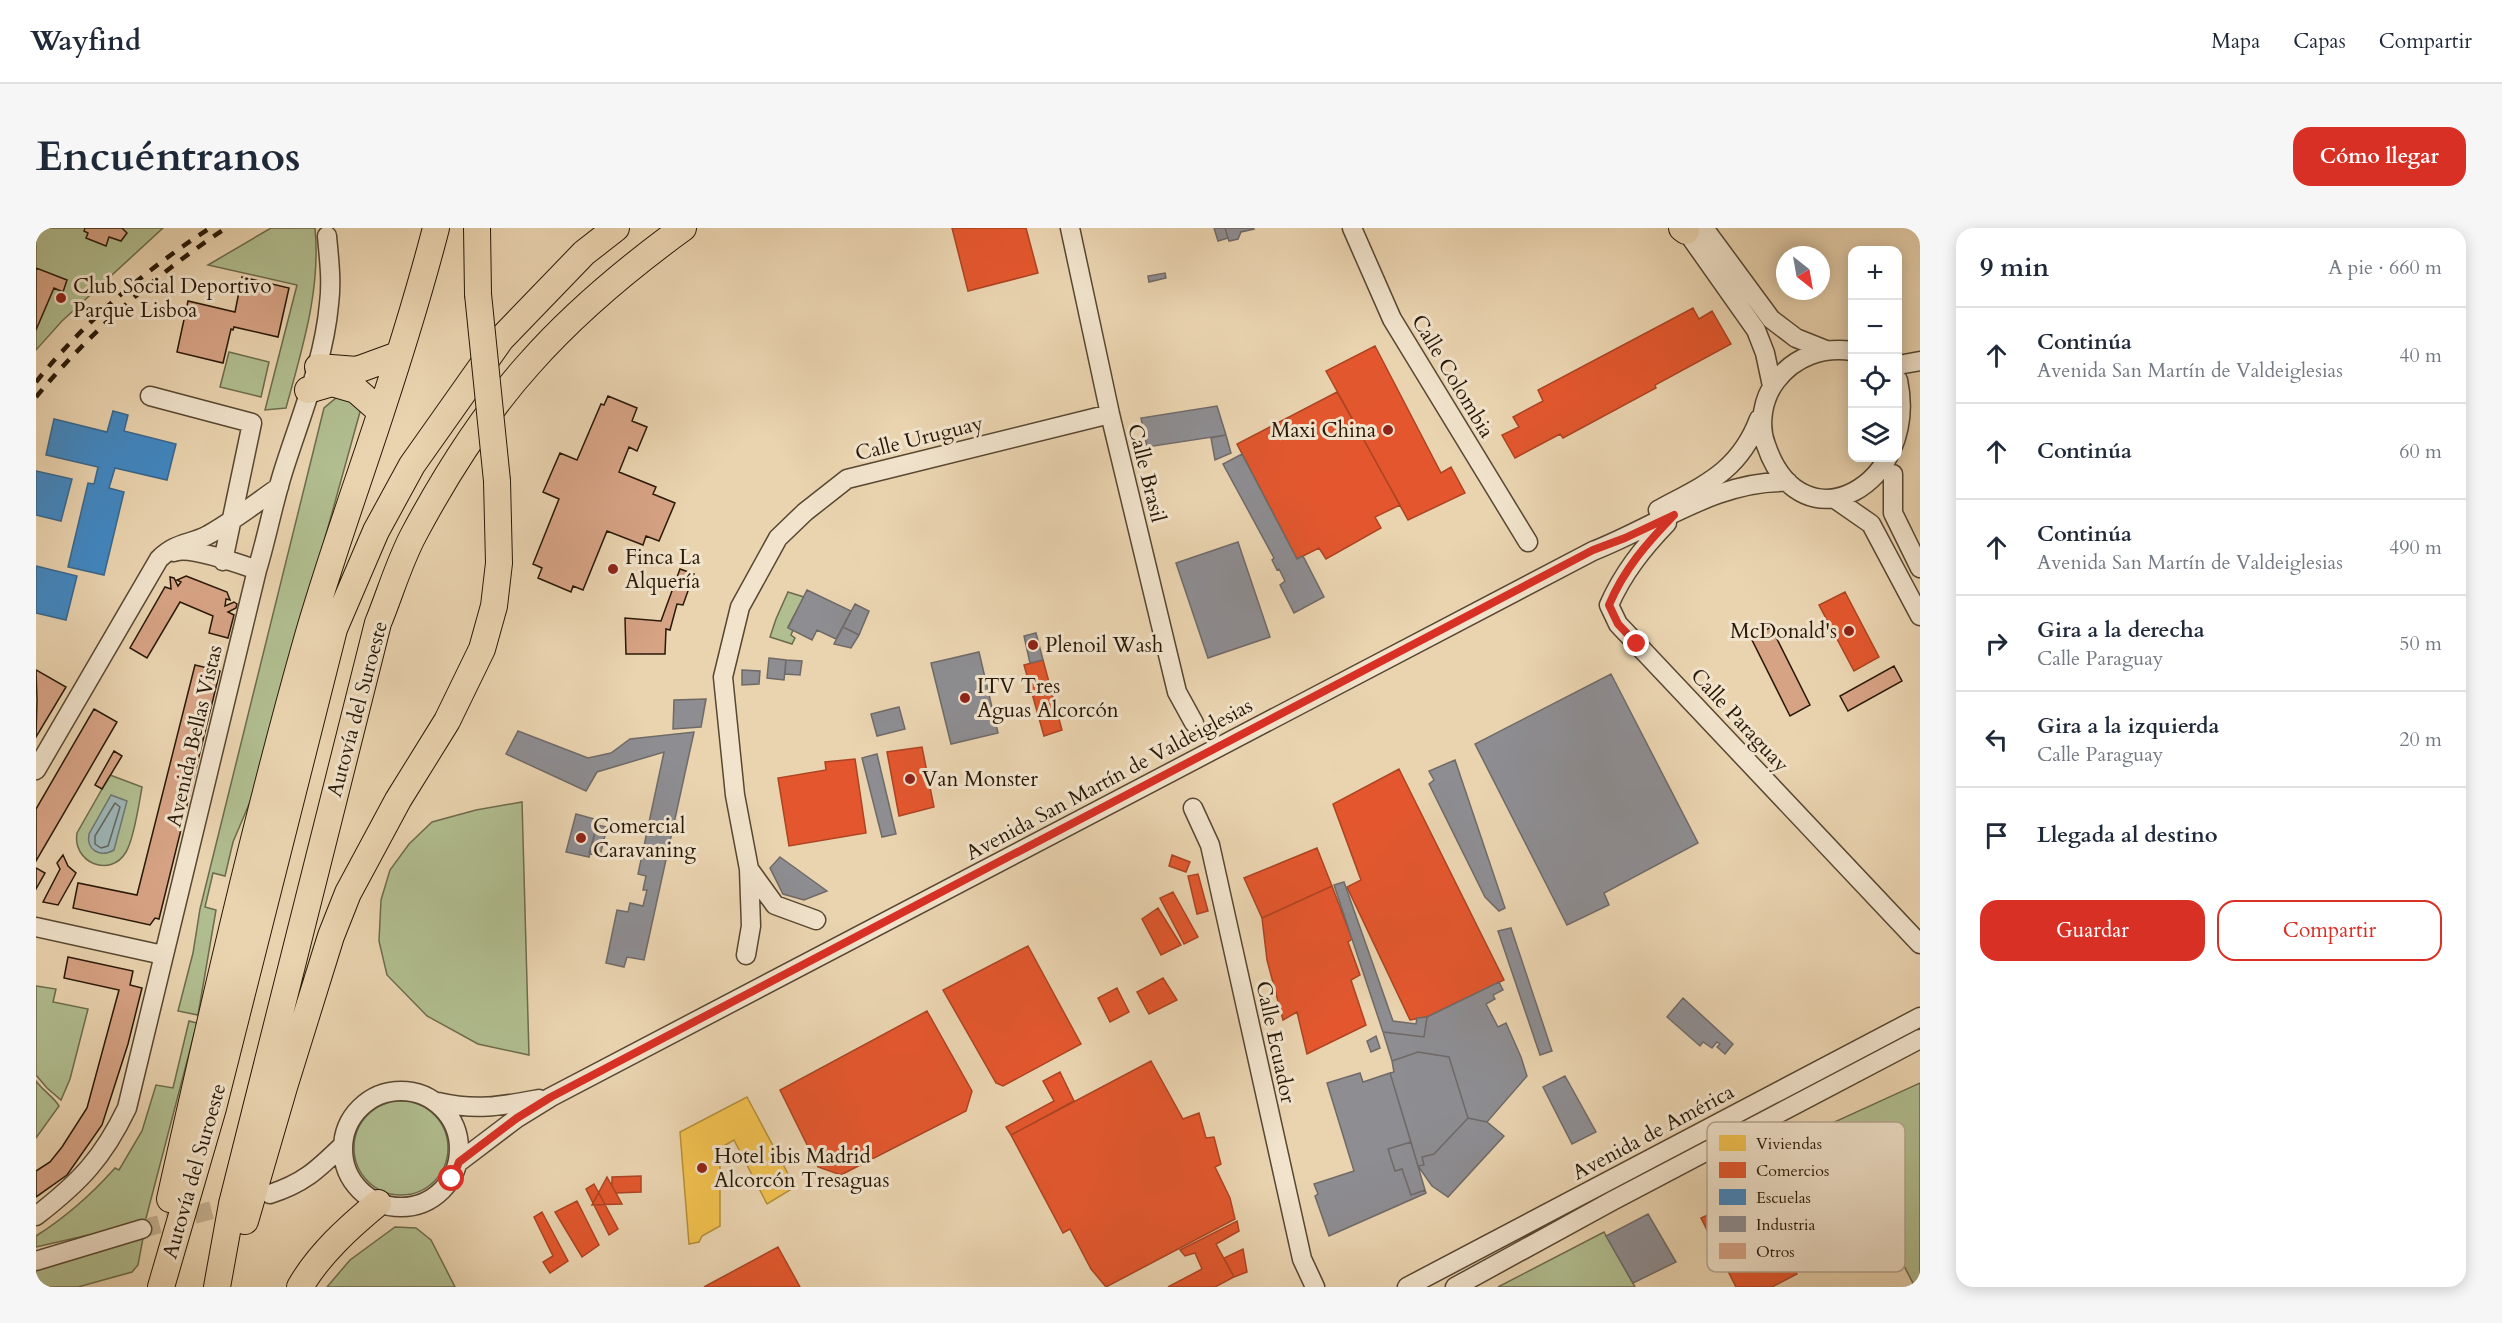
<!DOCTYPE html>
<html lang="es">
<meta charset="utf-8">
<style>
:root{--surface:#fff;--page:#f6f6f7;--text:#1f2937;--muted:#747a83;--line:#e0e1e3;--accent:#d93025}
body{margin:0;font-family:Cardo,serif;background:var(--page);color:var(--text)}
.controls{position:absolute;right:18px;top:18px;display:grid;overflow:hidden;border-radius:12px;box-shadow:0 3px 15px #0003}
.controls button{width:54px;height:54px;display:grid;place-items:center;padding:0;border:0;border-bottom:2px solid var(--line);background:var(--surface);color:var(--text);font:30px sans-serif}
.compass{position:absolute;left:1740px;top:18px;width:54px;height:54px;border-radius:50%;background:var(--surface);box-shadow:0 3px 15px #0003;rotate:149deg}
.stop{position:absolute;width:18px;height:18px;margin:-14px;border:4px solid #d93025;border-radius:50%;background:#fff}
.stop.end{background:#d93025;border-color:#fff;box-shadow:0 2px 6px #0008}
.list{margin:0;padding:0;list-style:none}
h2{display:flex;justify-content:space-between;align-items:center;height:78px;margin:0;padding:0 24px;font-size:26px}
h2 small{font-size:20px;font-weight:400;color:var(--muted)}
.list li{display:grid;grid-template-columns:39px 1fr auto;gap:18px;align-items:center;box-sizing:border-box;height:96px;padding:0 24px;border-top:2px solid var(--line)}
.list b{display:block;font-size:22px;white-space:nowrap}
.list p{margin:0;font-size:20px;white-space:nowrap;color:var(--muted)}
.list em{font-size:20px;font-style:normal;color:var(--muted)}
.actions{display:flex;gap:12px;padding:18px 24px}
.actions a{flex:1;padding:14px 0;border:2px solid var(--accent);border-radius:18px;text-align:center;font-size:21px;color:var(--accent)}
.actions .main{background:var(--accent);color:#fff}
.icon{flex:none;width:33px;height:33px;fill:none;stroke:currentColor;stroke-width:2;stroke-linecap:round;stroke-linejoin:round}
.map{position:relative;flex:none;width:1884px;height:1059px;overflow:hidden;border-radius:18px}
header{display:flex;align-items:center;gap:36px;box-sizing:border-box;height:84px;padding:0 30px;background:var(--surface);border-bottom:2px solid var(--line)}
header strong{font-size:28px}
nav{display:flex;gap:33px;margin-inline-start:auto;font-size:21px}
.intro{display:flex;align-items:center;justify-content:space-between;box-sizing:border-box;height:144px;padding:0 36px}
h1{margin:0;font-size:42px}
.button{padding:15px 27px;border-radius:18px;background:var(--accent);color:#fff;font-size:21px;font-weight:700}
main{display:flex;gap:36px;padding:0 36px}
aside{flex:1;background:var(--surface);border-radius:18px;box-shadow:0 3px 15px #0003}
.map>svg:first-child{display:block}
.green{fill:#b1be90;stroke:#6c6b4c;stroke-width:1.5}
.water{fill:#9db5b7;stroke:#6e7671;stroke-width:1.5}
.homes{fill:#f2c14e;stroke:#b58e39;stroke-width:1.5}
.shops{fill:#e4572e;stroke:#ac4422;stroke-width:1.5}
.schools{fill:#3f88c5;stroke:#38668c;stroke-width:1.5}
.industry{fill:#8d8d92;stroke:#6f6a68;stroke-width:1.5}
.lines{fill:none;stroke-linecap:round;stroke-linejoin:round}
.shore{stroke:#62665f;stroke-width:1.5}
.building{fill:#d7a385;stroke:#281807;stroke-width:1.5}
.minor-tunnel{stroke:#c3ae8e;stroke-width:18;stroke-dasharray:18 9;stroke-linecap:butt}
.minor-casing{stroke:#584731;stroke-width:21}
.highway-casing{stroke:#281807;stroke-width:28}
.minor{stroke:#f1e3cc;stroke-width:18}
.highway{stroke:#ead4b0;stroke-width:26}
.rail{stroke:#281807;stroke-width:4.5;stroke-dasharray:10 10;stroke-linecap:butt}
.highway-bridge-casing{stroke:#281807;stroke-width:28;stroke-linecap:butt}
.highway-bridge{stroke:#ead4b0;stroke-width:26}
.route{stroke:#d93025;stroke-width:8}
.poi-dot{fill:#8f2418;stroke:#f1e3cc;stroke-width:2}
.labels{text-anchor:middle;stroke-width:6;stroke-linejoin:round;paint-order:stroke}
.poi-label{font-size:21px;fill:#281807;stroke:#f1e3cc;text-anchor:start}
.street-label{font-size:21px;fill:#281807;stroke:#f1e3cc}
.key{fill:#f1e3cc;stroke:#b5a691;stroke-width:1.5}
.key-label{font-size:16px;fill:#281807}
</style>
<header>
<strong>Wayfind</strong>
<nav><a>Mapa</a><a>Capas</a><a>Compartir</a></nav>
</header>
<div class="intro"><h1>Encuéntranos</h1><a class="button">Cómo llegar</a></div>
<main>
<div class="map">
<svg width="1884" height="1059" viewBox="0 0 1884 1059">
<rect width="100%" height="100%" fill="#ead4b0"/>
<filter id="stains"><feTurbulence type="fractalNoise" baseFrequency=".00333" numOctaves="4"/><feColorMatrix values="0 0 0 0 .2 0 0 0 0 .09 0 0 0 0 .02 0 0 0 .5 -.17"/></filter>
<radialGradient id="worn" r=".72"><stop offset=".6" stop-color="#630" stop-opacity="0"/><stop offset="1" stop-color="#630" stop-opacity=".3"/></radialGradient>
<!-- green -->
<path class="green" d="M0,0H127L26,93L0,122Z
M235,0H279C285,62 266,121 250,180L229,182L261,57L172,37Z
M193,124L233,134L225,169L184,159Z
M306,165L322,173L324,184L219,562L197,614L189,648L177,645L169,679L180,682L162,787L142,783L157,725L164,681L288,180Z
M752,364L768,369L752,399L757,402L755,407L759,410L756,416L734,409L740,391Z
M74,547L106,559C103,576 98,611 90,624C74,651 36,634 41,605Z
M486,574L493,827L442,816L391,788L351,747L343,713L345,672L354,642L373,616L396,594L440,582Z
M0,758L20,761L17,774L52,781L34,851L25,872L11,860L0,847Z
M153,793L161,795L109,994L0,1019V1008C30,989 55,967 79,940L83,942L106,903L120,857L137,860Z
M0,853C7,863 17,868 23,878L0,910Z
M1884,855V1059H1879L1794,896Z
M318 920a47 47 0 1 1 94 0a47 47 0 1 1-94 0Z
M359,999L380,1000L395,1012L419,1059H291L314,1032Z
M1568,1004L1599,1059H1462Z
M107,1010L102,1037L96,1044L42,1059H0V1042Z"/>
<!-- water -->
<path class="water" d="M75,567L91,573L78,622C64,630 50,622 53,606Z"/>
<!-- homes -->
<path class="homes" d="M711,869L759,959L731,976L698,912L684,920V998L666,1008L663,1014L653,1016L644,904Z"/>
<!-- shops -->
<path class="shops" d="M916,0H990L1002,45L932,63Z
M1657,80L1663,91L1676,83L1695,116L1619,157L1620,160L1527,210L1524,206L1479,230L1466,207L1483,199L1477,189L1507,173L1502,162Z
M1339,118L1405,245L1415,239L1429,265L1372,292L1290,143Z
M1301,164L1364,277L1339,289L1345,300L1290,331L1283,320L1261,331L1201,216Z
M1809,364L1843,429L1818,443L1783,377Z
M1007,432L1026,502L1008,508L988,437Z
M886,519L898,579L863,588L851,524Z
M819,531L830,605L753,618L742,550L790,542L789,534Z
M1363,541L1468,752L1391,789L1374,792L1311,659L1325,652L1297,576Z
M1281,620L1296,658L1226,690L1208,650Z
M1136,627L1154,634L1150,644L1133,638Z
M1162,646L1172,683L1161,686L1152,648Z
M1296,658L1316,711L1312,714L1324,747L1315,752L1330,797L1271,826L1261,784L1247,792L1231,732L1226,690Z
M1137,664L1162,709L1148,716L1124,670Z
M1122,680L1145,717L1125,727L1106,691Z
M992,718L1045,816L967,858L960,855L907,762Z
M1127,750L1141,772L1113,786L1101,764Z
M1081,760L1093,784L1074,794L1062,770Z
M891,783L936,863L930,883L805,947L782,939L744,862Z
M1115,833L1147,891L1163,885L1170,910L1178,909L1185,936L1179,939L1194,970L1199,991L1070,1059L1055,1041L1034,1001L1027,1005L975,907Z
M1024,844L1038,873L975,907L970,899L1018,873L1007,853Z
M605,948V964L580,965L576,958V949Z
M571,949L580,965L586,976L556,977Z
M558,956L582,1001L573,1007L550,961Z
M1719,965L1761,1046L1736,1059H1700L1665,990Z
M541,973L563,1017L546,1029L519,984Z
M506,984L532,1033L514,1045L507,1034L517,1028L498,989Z
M1201,993L1203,1003L1180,1016L1198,1049L1179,1059H1132L1166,1041L1159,1025L1149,1028L1144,1022Z
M742,1019L764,1059H668Z
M1207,1021L1211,1044L1198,1049L1188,1030Z"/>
<!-- schools -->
<path class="schools" d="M77,183L92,187L88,203L140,216L131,252L79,240L73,260L88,264L68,347L32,339L52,255L58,256L62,239L10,227L18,191L71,204Z
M0,243L36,251L25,293L0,287Z
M0,338L41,348L30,392L0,385Z"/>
<!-- industry -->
<path class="industry" d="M1178,0H1189L1192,10L1182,13Z
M1189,0H1217L1218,1L1205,4L1202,11L1193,13Z
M1129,45L1130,50L1113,54L1112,48Z
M1181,178L1190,207L1111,219L1105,190Z
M1190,207L1195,225L1179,232L1175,210Z
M1206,226L1261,331L1267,328L1288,369L1258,385L1244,357L1249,353L1243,341L1241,342L1236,332L1238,330L1187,236Z
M1202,314L1234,409L1172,430L1140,335Z
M771,362L815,383L800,411L781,402L776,412L752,400Z
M819,376L833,383L823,407L807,399Z
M807,399L823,407L815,420L798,416Z
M1000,405L1007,432L994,435L988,408Z
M943,424L962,505L915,516L895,435Z
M733,430L750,432L748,452L731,450Z
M750,432L766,433L764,447L749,446Z
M706,442L724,443L723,456L706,457Z
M1575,446L1662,615L1568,665L1573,677L1531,697L1439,516Z
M670,471L665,499L637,501L638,472Z
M863,479L869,501L841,508L835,486Z
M482,503L552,530L575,525L594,511L658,504L608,732L591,729L588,739L570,735L581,682L592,684L594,675L607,678L611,662H607L610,648L602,646L628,524L561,544L550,563L470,526Z
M841,526L860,606L846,609L826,530Z
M1419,532L1469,680L1463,683L1449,669L1393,556L1398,552L1393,543Z
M540,586L562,592L553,629L530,624Z
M561,597L571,599L564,628L553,625Z
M744,629L791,663L768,672L747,666L734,640Z
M1308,654L1357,793L1380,796L1381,790L1391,789L1388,809L1347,804L1298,657Z
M1475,700L1516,823L1504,827L1462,703Z
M1463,754L1467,762L1457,767L1459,771L1450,776L1462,799L1470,795L1485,829L1491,848L1451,894L1432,890L1413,829L1382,824L1356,833L1347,804L1388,809L1391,789Z
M1647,770L1697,816L1689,826L1681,819L1684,816L1681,814L1676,820L1667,814L1664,818L1631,789Z
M1340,808L1344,820L1335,824L1331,813Z
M1382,824L1413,829L1432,890L1398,926L1386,929L1388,937L1382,938L1354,845L1358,844L1356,833Z
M1324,845L1327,854L1354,845L1375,914L1352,921L1359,943L1366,941L1375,967L1389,962L1390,965L1293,1008L1279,968L1282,966L1278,956L1318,943L1291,855Z
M1529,848L1560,904L1536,916L1507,859Z
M1432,890L1451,894L1468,908L1412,969L1396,958L1382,938L1388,937L1386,929L1398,926Z
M1375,914L1389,962L1375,967L1366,941L1359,943L1352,921Z
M1612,986L1640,1034L1597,1055L1570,1008Z"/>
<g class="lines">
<!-- shore -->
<path class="shore" d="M79,575L84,579L72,618L65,620L59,616V608Z"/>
</g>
<!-- building -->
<path class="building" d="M49,0H86L91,5L85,13L73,9L70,18L50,10L52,5L48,3Z
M0,40L31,52L27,64L18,60L0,102Z
M206,49L253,60L242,109L198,99L197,102L195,101L187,135L141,124L152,73L199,84Z
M572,168L601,180L596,193L611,199L601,223L593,219L583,244L620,259L617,266L639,275L623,313L610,308L607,317L571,303L547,362L537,358L535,364L502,350L506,340L497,336L523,271L507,264L524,225L541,232L565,176L568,177Z
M644,341L658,346L647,377L641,376L634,402L630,401L629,426H590L589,390L625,393Z
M150,348L191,364L194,372L190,371L189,378L198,374L201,376L200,380L192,384L198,387L192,410L173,405L177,388L144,374L111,430L94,420L129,359L135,361L134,349L138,350L142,358L145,354L141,352Z
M1735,399L1774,477L1754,488L1715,410Z
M159,437L184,443L123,691L119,690L114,697L37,680L42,655L101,667Z
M1858,438L1866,453L1812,483L1804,468Z
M0,442L30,459L0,509L1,472Z
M58,481L81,494L0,633V581Z
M78,523L86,528L66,561L59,557Z
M27,627L32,638L40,645L22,677L7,674L24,641L21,635Z
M0,640L9,645L0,661Z
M32,729L97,743L94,757L106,760L92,816L66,897L31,947L0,969V943L14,934L26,919L51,880L83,762L28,750Z"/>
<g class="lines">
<!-- minor-tunnel -->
<path class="minor-tunnel" d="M106,1001L206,974"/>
<!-- minor casing -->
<g class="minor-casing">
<path id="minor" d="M1034,0L1074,186L1141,464L1158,495
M1316,0L1356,91L1492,314
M1648,0L1720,102L1729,125L1736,158
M1668,0L1735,91L1760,110L1790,122
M1816,123C1787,119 1759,128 1740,153C1727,170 1722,196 1730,217C1766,323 1884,257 1862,152
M1862,137L1884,133
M114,168L216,195L187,333
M1857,246V285L1884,340
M1799,271L1835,296L1884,388
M1622,282C1668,257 1703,244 1723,191
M1631,295C1607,320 1587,345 1573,377L1582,396L1884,716
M138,324C153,318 204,336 221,342
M0,542L123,331C140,314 153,317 172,307C197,293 220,275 243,259
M1157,580L1174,617L1266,1031L1279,1059
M713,641L699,567L687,449L704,379L742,310L769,284L811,251L1074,186
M0,699L127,727
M710,727L715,698L713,641L739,677L780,692
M307 921a58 58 0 1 1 116 0a58 58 0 1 1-116 0Z
M402,874C441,883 465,878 503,871
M423,934L481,890L515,869L1557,323C1621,298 1683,251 1752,254
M234,966C268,955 281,942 306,918
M0,988C44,954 67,930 91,880L221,342C231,309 237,276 247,244C264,190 288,133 293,76C296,53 293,31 291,8
M0,1033L106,1001
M1371,1059L1884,789
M1419,1059L1576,973L1884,811"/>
</g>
<!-- highway casing -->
<g class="highway-casing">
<path id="highway" d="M441,0L442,66
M1646,0L1650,3
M282,139L321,142L362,127
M272,162L296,155L320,162L345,184
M134,971C176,785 218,599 270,415C292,337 320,261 345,184C365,123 384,62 400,0
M209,993L248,859L295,708L312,665L362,572L411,493L446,421L458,378L463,335L461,253
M125,1059L177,880L298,401L340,303L376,237L465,111L548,25L580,0
M181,1059L196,976L342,395C354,366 363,334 378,306C410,246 448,186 493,136C538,85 592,40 647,0
M264,1059C283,1026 313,999 342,975"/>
</g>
<!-- minor -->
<use href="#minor" class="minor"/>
<!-- highway -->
<use href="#highway" class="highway"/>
<!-- rail -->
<path class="rail" d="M0,154C48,94 109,42 174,0
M0,169C54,104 119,47 190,0"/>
<!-- highway-bridge casing -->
<g class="highway-bridge-casing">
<path id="highway-bridge" d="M442,66L461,253"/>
</g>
<!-- highway-bridge -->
<use href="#highway-bridge" class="highway-bridge"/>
</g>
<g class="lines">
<!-- route -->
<path class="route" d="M416,951L423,934L481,890L515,869L1557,322L1589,310L1638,287C1611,315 1588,341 1573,377L1582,396L1601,416"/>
</g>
<!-- markers -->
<g class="poi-dot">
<circle cx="25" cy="70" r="6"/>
<circle cx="1352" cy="202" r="6"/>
<circle cx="577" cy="341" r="6"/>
<circle cx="1813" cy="403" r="6"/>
<circle cx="997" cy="417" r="6"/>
<circle cx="929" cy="470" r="6"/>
<circle cx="874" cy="551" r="6"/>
<circle cx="545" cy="610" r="6"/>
<circle cx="666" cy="940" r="6"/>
</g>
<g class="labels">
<!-- poi labels -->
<g class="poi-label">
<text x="37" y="65">Club Social Deportivo<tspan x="37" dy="24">Parque Lisboa</tspan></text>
<text x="1340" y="209" text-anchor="end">Maxi China</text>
<text x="589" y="336">Finca La<tspan x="589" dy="24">Alquería</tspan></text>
<text x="1801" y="410" text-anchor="end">McDonald's</text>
<text x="1009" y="424">Plenoil Wash</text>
<text x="941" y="465">ITV Tres<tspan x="941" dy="24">Aguas Alcorcón</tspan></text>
<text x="886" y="558">Van Monster</text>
<text x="557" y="605">Comercial<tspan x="557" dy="24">Caravaning</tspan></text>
<text x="678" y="935">Hotel ibis Madrid<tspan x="678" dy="24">Alcorcón Tresaguas</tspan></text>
</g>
<!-- street labels -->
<g class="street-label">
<text transform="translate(1417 148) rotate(59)" y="7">Calle Colombia</text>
<text transform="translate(883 210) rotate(-14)" y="7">Calle Uruguay</text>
<text transform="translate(1111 245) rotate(76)" y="7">Calle Brasil</text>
<text transform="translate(321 481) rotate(-75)" y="7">Autovía del Suroeste</text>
<text transform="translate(1704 492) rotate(47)" y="7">Calle Paraguay</text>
<text transform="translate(158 508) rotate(-77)" y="7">Avenida Bellas Vistas</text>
<text transform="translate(1073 551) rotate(-28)" y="7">Avenida San Martín de Valdeiglesias</text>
<text transform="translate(1240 814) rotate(78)" y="7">Calle Ecuador</text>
<text transform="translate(1617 904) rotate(-28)" y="7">Avenida de América</text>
<text transform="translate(158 943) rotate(-74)" y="7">Autovía del Suroeste</text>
</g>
</g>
<!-- legend -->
<rect x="1671" y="894" width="198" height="150" rx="9" class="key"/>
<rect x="1683" y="907" width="27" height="16" fill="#f2c14e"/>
<rect x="1683" y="934" width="27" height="16" fill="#e4572e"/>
<rect x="1683" y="961" width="27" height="16" fill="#3f88c5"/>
<rect x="1683" y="988" width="27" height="16" fill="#8d8d92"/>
<rect x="1683" y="1015" width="27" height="16" fill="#d7a385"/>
<g class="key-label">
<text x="1720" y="921">Viviendas</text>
<text x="1720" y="948">Comercios</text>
<text x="1720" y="975">Escuelas</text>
<text x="1720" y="1002">Industria</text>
<text x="1720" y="1029">Otros</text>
</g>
<rect width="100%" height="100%" filter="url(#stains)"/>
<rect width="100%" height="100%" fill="url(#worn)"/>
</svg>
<div class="controls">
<button>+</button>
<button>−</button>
<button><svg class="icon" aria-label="locate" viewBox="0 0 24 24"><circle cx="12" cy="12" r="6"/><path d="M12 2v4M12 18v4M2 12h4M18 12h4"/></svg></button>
<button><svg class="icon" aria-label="layers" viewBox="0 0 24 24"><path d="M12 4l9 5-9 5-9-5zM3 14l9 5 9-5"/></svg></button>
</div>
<svg class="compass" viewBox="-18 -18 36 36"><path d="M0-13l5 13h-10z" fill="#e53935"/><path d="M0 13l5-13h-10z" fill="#747a83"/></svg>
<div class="stop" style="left:416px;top:951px"></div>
<div class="stop end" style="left:1601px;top:416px"></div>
</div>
<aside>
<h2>9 min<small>A pie · 660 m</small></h2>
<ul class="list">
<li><svg class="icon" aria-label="ahead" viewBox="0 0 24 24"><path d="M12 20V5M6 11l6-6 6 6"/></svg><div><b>Continúa</b><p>Avenida San Martín de Valdeiglesias</p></div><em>40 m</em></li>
<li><svg class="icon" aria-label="ahead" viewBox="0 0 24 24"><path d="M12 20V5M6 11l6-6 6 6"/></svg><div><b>Continúa</b></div><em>60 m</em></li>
<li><svg class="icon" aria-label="ahead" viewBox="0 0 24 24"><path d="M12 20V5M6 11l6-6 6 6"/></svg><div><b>Continúa</b><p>Avenida San Martín de Valdeiglesias</p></div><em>490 m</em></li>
<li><svg class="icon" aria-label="right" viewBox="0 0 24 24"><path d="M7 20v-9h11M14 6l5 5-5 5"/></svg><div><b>Gira a la derecha</b><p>Calle Paraguay</p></div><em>50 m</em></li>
<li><svg class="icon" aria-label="left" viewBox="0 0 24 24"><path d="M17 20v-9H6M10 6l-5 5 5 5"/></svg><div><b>Gira a la izquierda</b><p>Calle Paraguay</p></div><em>20 m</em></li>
<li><svg class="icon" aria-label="arrive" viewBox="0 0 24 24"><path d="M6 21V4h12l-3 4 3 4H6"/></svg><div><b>Llegada al destino</b></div></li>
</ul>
<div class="actions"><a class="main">Guardar</a><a>Compartir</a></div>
</aside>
</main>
